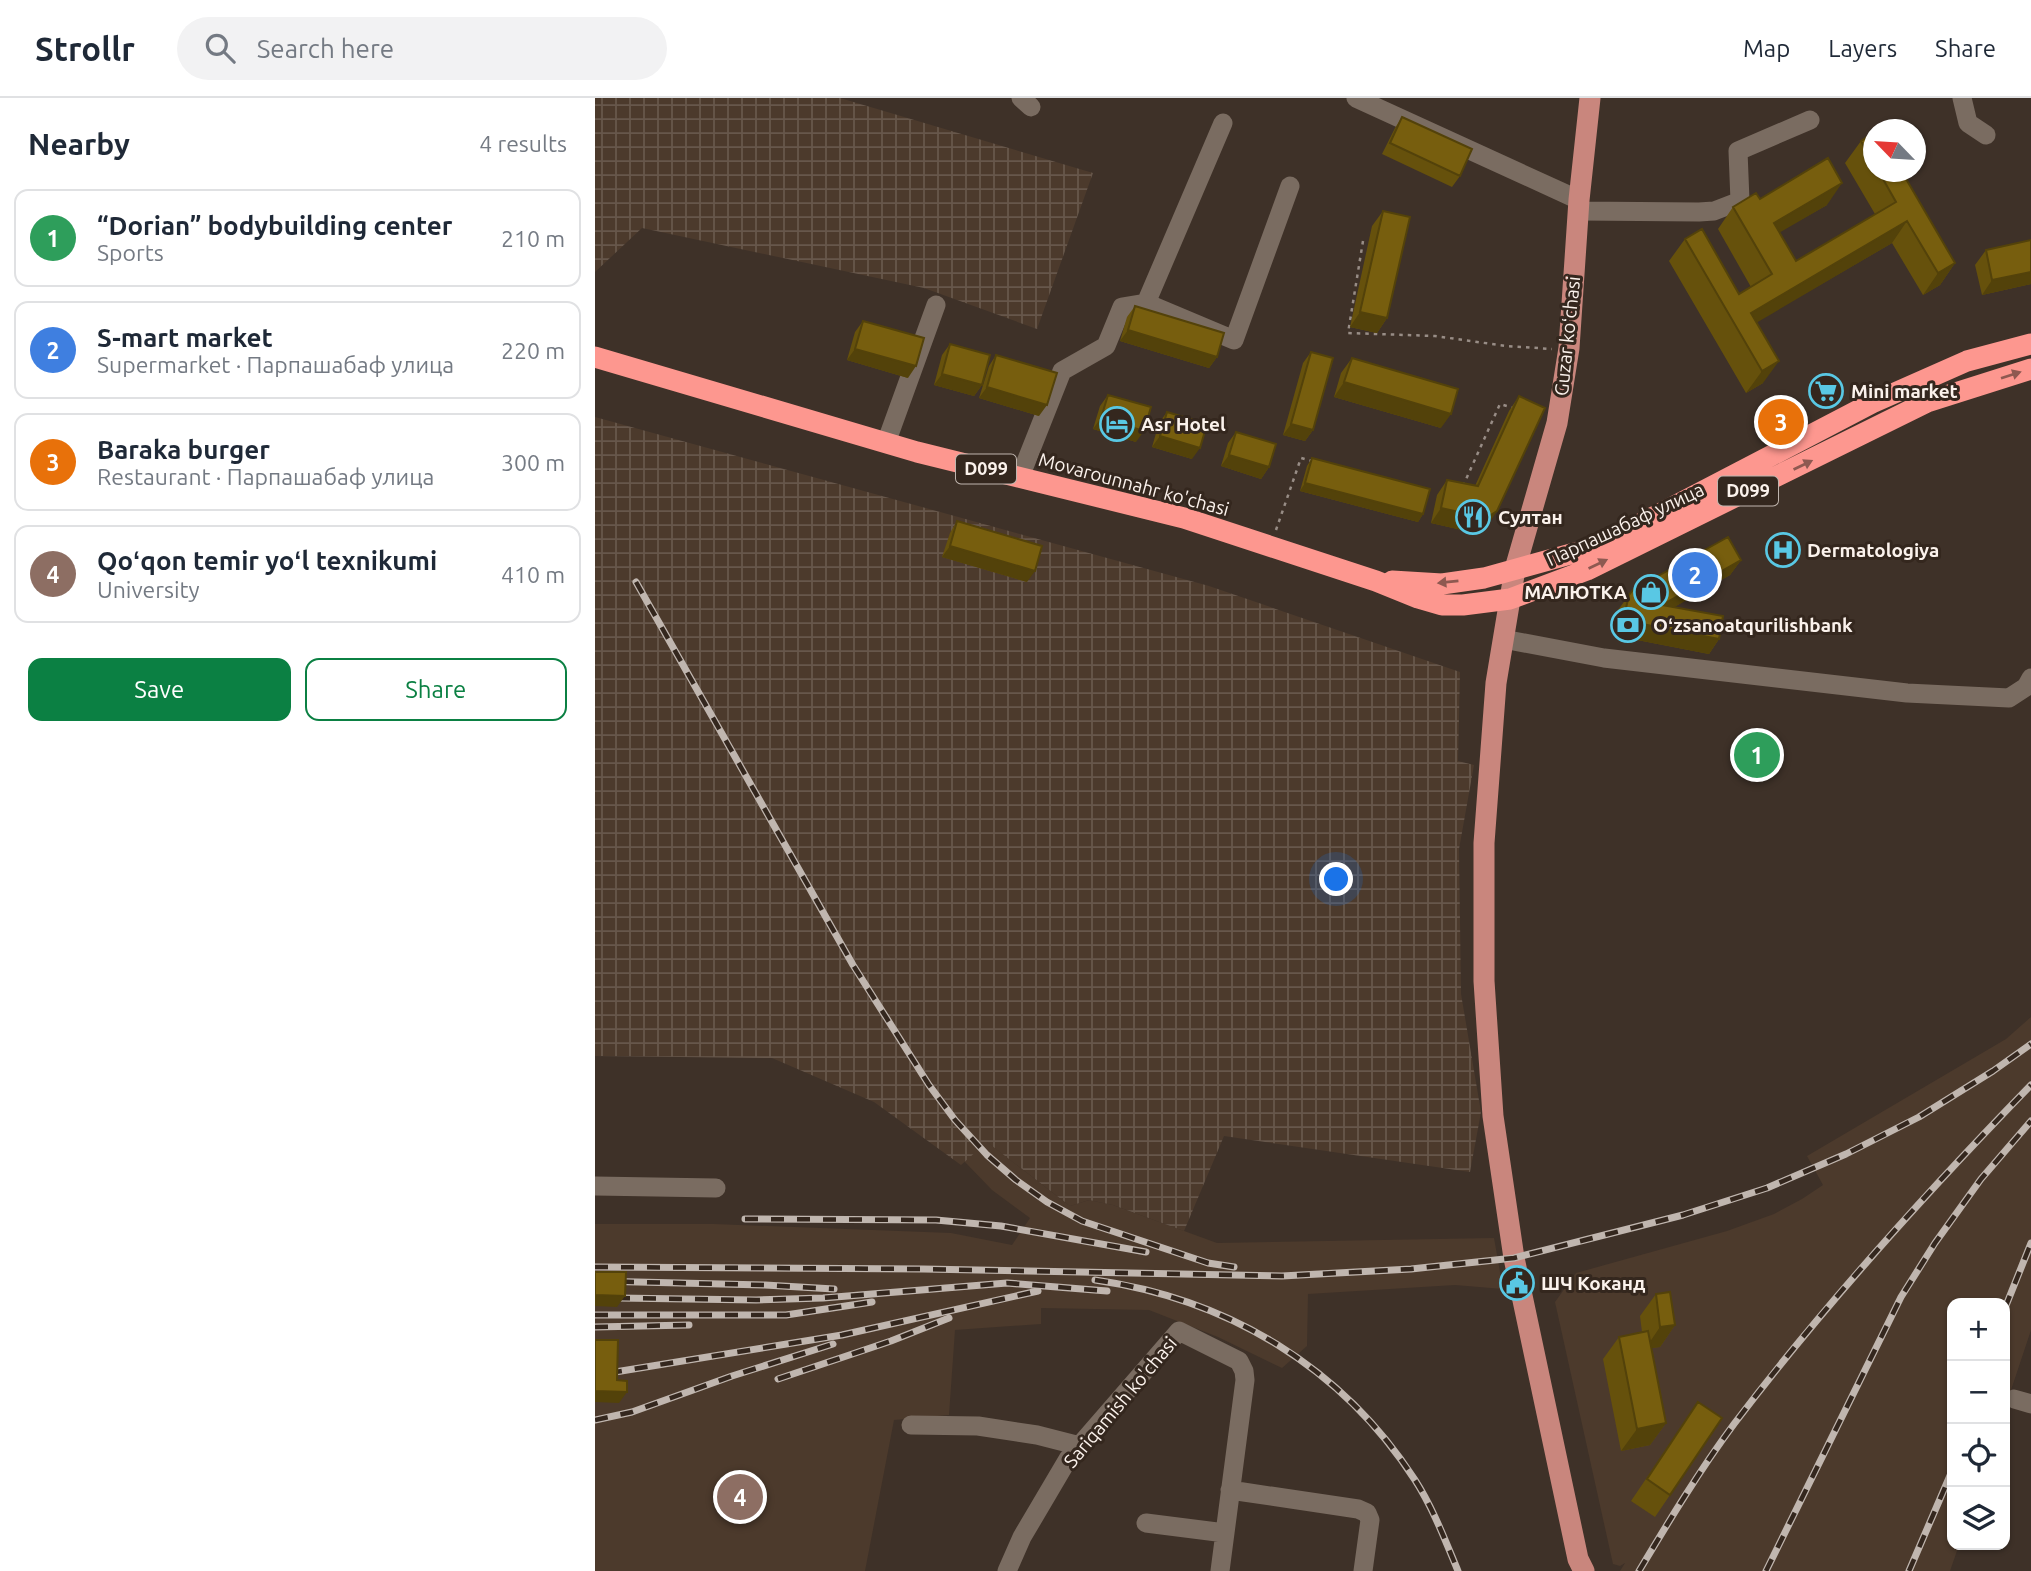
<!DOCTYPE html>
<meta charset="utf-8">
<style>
:root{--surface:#fff;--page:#f2f2f3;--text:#1f2937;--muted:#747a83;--line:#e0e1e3;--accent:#0b8043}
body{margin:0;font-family:Ubuntu,sans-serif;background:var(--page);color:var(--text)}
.controls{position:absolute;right:21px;bottom:21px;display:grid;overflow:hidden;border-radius:14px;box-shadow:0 2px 5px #0004}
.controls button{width:63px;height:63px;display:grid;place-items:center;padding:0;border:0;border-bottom:2px solid var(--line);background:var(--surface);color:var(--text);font:35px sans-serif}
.compass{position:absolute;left:1268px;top:21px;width:63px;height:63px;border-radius:50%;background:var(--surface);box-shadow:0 2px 5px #0004;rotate:295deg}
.you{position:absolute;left:742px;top:782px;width:24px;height:24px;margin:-18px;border:5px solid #fff;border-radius:50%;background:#1a73e8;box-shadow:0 0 0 10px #1a73e833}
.badge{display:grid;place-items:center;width:46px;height:46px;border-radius:50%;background:var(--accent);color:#fff;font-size:23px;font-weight:700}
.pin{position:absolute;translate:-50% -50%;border:4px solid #fff;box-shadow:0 2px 7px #0006}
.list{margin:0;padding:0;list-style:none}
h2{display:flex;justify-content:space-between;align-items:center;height:91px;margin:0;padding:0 28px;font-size:30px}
h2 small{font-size:23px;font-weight:400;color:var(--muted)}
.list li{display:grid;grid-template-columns:46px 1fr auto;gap:21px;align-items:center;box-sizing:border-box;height:98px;margin:0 14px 14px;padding:0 14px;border:2px solid var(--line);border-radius:14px}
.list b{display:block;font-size:26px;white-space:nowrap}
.list p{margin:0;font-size:23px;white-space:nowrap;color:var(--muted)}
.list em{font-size:23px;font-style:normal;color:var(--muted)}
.actions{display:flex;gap:14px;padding:21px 28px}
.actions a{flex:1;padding:16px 0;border:2px solid var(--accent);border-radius:14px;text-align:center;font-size:24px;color:var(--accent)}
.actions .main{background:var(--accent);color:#fff}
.icon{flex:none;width:38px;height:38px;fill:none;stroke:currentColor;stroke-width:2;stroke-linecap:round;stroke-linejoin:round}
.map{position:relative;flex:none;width:1436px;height:1473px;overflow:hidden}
header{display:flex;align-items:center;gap:42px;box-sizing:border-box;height:98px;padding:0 35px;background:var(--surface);border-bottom:2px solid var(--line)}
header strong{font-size:33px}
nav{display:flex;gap:38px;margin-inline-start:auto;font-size:24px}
.search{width:490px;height:63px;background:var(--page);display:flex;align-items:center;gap:18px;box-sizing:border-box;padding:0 24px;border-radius:38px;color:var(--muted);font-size:26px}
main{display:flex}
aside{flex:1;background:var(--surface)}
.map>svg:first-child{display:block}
.built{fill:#4c3a2c}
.industrial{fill:url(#industrial-grid)}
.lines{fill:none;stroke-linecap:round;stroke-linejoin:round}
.path{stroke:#988d86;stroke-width:2.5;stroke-dasharray:3.5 5;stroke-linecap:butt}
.minor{stroke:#7a6c61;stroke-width:19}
.major{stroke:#c9867d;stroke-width:21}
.highway{stroke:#fd978f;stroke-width:21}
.rail-casing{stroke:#c0b6af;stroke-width:7}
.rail{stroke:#34271e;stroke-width:4.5;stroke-dasharray:13;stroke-linecap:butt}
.wall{fill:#66510c}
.shaded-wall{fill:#53420a}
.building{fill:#775e0e;stroke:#53420a;stroke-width:2}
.oneway{fill:#8e5951}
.labels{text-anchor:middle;stroke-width:6;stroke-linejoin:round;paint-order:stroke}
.shield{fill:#34271e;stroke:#bfb5ae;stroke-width:2}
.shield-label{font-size:18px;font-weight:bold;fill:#fbf2ec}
.street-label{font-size:19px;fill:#fbf2ec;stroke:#34271e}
.poi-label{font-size:19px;font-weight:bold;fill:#fbf2ec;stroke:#34271e;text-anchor:start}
</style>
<header>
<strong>Strollr</strong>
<div class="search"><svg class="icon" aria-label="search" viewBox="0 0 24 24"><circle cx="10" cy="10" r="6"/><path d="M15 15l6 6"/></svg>Search here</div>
<nav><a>Map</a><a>Layers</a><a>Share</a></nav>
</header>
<main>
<aside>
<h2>Nearby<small>4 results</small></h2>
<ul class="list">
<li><span class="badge" style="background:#2e9e5b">1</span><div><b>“Dorian” bodybuilding center</b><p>Sports</p></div><em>210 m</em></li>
<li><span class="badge" style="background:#3f7fe0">2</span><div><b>S-mart market</b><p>Supermarket · Парпашабаф улица</p></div><em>220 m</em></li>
<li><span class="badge" style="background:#e8710a">3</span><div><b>Baraka burger</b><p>Restaurant · Парпашабаф улица</p></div><em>300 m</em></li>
<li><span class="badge" style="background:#8d6e63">4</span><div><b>Qoʻqon temir yoʻl texnikumi</b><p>University</p></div><em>410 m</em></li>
</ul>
<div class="actions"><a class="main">Save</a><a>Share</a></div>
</aside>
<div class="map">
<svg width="1436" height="1473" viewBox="0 0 1436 1473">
<defs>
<pattern id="industrial-grid" width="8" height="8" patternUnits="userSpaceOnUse" patternTransform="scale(1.75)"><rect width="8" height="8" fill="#4c3a2c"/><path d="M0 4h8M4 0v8" fill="none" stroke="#67574b"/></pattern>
</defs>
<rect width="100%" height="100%" fill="#3e3128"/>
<!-- built -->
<path class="built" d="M1436,919V1232L1410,1310V1205H1357V1447H1364L1355,1473H1025L1030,1465L1025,1468L1018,1466L960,1204L981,1175L1132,1133L1179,1116L1207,1101L1228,1087L1212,1058L1411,941Z
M391,1043L475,1108L494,1102L518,1107L622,1145L899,1140L908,1191L860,1187L713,1196L712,1248L687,1270L623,1239L554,1212L446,1210V1226L360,1232L354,1317L299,1322L270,1473H0V1126H119L356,1135L417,1147L435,1120L397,1092L369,1063Z"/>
<!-- industrial -->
<path class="industrial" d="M0,0H245L498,75L442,231L329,190L47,130L0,174Z
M0,319L614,488L865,574L863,663L879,667L864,751L866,896L886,1014L875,1074L629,1038L589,1133L518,1107L494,1102L475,1108L392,1044L366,1067L279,1004L177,960L0,958Z"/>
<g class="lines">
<!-- path -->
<path class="path" d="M768,143L753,235L840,238L911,248L957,251
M868,388L905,306L919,310
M681,432L706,360L717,363"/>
<!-- minor -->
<path class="minor" d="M426,0L436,9
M761,0L984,102
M1367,0L1373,25L1391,37
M984,113L1104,114L1119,113L1145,103L1143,53L1215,22
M551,205L639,242L695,88
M291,345L341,207
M425,379L467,273L511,248L527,209L551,205L628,25
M908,541L1009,560L1312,595L1414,600L1431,589L1436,580
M0,1088L121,1090
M1419,1301L1436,1306
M316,1327L383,1328L442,1337L485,1348
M635,1392L763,1411L772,1415L775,1422L768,1473
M551,1425L630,1435
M412,1473L427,1439L473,1361L584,1233L644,1263L649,1273L650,1282L625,1473"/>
<!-- major -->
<path class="major" d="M989,1473L983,1461L919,1160L898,1018L889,883V745L901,585L920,471L962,325L974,250L984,102L995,0"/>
<!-- highway -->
<path class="highway" d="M0,259L322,354L589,420L781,483L823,500L847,507H868L915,501L992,472L1332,304L1436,271
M797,483L847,486L889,480L1001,449L1277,305L1372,263L1436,246"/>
<!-- rail casing -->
<g class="rail-casing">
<path id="rail" d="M41,484L258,867L334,987L360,1022L392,1057L421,1082L452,1104L487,1123L613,1165L639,1169
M150,1121L341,1122L406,1128L551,1154
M0,1169L328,1171L687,1178L816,1171L919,1160L1088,1117L1172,1090L1251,1056L1324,1019L1398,973L1436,946
M500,1182C633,1201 747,1269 820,1382C838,1410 850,1442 863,1473
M0,1183L170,1187L239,1191
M22,1200L161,1202L228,1200L412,1185L512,1193
M1410,1210L1436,1145
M0,1217H191L277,1204
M0,1229L94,1227
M14,1275L247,1237L443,1193
M183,1281L296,1243L354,1220
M0,1322L37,1314L137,1278L238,1246
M1044,1473C1074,1423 1104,1373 1139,1326C1230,1206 1331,1095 1436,987
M1171,1473L1306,1199L1340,1145L1386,1081L1436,1023
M1314,1473L1357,1373"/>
</g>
<!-- rail -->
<use href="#rail" class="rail"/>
</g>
<!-- wall -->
<path class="wall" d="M807,19L865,78L857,89L787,56L800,30Z
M1278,35V74H1307L1360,165L1345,187L1328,197L1297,145L1161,224L1168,285L1151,295L1074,163L1090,141L1144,196L1156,189L1123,131L1138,109L1165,101L1232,107L1184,134L1201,163L1280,116L1250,65L1266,43Z
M788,113L792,220L782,235L755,229L777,128Z
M1436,142V186L1387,197L1380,167L1391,152Z
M540,208L622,259L614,270L525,243L532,219Z
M268,223L313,280L252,262L260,234Z
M355,246L387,287L379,298L339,287L347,257Z
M716,254L718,332L710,343L688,337L708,265Z
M401,257L444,318L384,300L394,268Z
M757,260L846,330L739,299L746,275Z
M513,297L541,344L498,331L505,308Z
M924,298L892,428L880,435L836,425L842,397L852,382L880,388L914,313Z
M572,314L597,361L557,349L564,325Z
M641,334L674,369L666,381L626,368L633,345Z
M717,360L828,416L823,424L705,393L712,368Z
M362,423L432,484L347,459L355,435Z
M1146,462L1135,477L1079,509L1124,541L1114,556L1032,540L1022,531L1020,525L1023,512L1034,497Z
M1061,1196L1080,1227L1065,1249L1056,1250L1071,1325L1055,1347L1026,1353L1008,1261L1024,1239L1047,1234L1045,1218Z
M1103,1304L1075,1397L1060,1419L1036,1403Z"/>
<!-- shaded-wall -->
<path class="shaded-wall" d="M1247,85L1232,107L1163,147L1179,125Z
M1312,123L1297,145L1144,235L1156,215Z
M1360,165L1345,187L1328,197L1343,175Z
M1436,174V186L1387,197L1397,182Z
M765,214L792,220L782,235L755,229Z
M533,232L622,259L614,270L525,243Z
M260,251L321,268L313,280L252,262Z
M1184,263L1168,285L1151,295L1167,273Z
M347,276L387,287L379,298L339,287Z
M749,284L856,316L846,330L739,299Z
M392,289L452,307L444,318L384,300Z
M506,320L549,333L541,344L498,331Z
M696,326L718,332L710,343L688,337Z
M565,338L605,350L597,361L557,349Z
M634,357L674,369L666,381L626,368Z
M710,385L828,416L823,424L705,393Z
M846,410L902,413L892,428L880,435L836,425Z
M355,448L440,473L432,484L347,459Z
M1146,462L1135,477L1057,522L1067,507Z
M1042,525L1124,541L1114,556L1032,540Z
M0,1197L30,1198L22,1209L0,1208Z
M1080,1227L1065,1249L1050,1251L1065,1229Z
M0,1293L32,1294L24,1305L0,1304Z
M1071,1325L1055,1347L1026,1353L1042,1331Z"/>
<!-- building -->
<path class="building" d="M807,19L877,51L865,78L795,45Z
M1278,35V65L1266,43Z
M1233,60L1247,85L1179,125L1201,163L1301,104L1284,74H1307L1360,165L1343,175L1312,123L1156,215L1184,263L1167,273L1090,141L1107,131L1144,196L1177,176L1138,109L1161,95L1165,101Z
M788,113L815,119L792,220L765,214Z
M1436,142V174L1397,182L1391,152Z
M540,208L629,235L622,259L533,232Z
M268,223L329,240L321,268L260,251Z
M355,246L395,257L387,287L347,276Z
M716,254L738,260L718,332L696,326Z
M401,257L462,275L452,307L392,289Z
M757,260L863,291L856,316L749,284Z
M513,297L556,309L549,333L506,320Z
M924,298L950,310L902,413L891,420L846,410L852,382L883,388Z
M572,314L612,326L605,350L565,338Z
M641,334L681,346L674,369L634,357Z
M717,360L835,391L828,416L710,385Z
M362,423L447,448L440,473L355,448Z
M1133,439L1146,462L1067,507L1128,518L1124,541L1042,525L1033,516L1031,510L1034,497L1038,492Z
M0,1174H31L30,1198L0,1197Z
M1075,1194L1080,1227L1065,1229L1061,1196Z
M1053,1233L1071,1325L1042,1331L1024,1239Z
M0,1242H23L22,1282L32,1283V1294L0,1293Z
M1103,1304L1127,1320L1075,1397L1052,1381Z"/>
<!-- one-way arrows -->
<defs><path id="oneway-solid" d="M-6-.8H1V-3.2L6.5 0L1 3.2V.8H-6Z" transform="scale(1.75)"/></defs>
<g class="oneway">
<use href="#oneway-solid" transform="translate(1416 277) rotate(-18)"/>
<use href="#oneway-solid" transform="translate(1208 367) rotate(-26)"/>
<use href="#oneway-solid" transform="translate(1003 466) rotate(-26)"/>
<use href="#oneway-solid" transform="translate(853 484) rotate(174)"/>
</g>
<!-- icons -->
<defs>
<g id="supermarket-ring" transform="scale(1.75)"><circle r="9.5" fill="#34271e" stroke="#59c8e4" stroke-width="1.5"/><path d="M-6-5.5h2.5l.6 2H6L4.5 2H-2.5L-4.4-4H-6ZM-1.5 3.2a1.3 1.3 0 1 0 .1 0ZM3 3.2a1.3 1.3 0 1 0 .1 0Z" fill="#59c8e4"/></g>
<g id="hotel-ring" transform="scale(1.75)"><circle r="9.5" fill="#34271e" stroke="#59c8e4" stroke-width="1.5"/><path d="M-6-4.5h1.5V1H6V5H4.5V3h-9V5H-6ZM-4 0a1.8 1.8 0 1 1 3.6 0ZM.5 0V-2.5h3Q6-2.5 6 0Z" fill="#59c8e4"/></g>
<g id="restaurant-ring" transform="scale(1.75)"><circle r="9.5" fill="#34271e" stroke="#59c8e4" stroke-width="1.5"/><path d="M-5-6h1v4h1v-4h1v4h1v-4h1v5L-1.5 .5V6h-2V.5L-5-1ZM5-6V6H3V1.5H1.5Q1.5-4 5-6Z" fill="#59c8e4"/></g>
<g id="hospital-ring" transform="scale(1.75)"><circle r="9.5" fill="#34271e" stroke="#59c8e4" stroke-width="1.5"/><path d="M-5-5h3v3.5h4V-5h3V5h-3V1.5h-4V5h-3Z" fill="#59c8e4"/></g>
<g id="shop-ring" transform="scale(1.75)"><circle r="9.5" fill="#34271e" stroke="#59c8e4" stroke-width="1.5"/><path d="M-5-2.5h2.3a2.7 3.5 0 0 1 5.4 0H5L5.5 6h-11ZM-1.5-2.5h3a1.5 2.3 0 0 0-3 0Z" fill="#59c8e4"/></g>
<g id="bank-ring" transform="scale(1.75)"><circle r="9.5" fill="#34271e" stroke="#59c8e4" stroke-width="1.5"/><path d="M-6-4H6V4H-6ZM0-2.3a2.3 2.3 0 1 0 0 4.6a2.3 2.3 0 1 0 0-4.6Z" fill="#59c8e4"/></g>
<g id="civic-ring" transform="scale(1.75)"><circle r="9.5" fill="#34271e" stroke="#59c8e4" stroke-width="1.5"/><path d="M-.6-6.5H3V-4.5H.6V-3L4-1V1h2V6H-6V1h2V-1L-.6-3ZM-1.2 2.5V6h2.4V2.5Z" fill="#59c8e4"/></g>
</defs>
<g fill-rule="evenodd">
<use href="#supermarket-ring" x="1231" y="293"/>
<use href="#hotel-ring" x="522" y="326"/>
<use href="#restaurant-ring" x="878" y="419"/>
<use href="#hospital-ring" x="1188" y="452"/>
<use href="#shop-ring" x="1056" y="494"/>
<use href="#bank-ring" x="1033" y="527"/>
<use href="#civic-ring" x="922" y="1185"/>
</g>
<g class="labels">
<!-- shield labels -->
<g class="shield">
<rect x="361" y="356.5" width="60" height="29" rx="5"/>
<rect x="1123" y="378.5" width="60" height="29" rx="5"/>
</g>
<g class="shield-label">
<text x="391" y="377">D099</text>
<text x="1153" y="399">D099</text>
</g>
<!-- street labels -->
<g class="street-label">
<text transform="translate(972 238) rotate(-84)" y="7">Guzar koʻchasi</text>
<text transform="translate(539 386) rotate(15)" y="7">Movarounnahr ko'chasi</text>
<text transform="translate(1030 426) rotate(-25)" y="7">Парпашабаф улица</text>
<text transform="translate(525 1304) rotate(-50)" y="7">Sariqamish ko'chasi</text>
</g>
<!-- poi labels -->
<g class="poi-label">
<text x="1256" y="300">Mini market</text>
<text x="546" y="333">Asr Hotel</text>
<text x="903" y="426">Султан</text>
<text x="1212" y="459">Dermatologiya</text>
<text x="1032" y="501" text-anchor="end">МАЛЮТКА</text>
<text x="1058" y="534">Oʻzsanoatqurilishbank</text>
<text x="946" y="1192">ШЧ Коканд</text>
</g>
</g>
</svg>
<div class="controls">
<button>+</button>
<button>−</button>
<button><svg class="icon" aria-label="locate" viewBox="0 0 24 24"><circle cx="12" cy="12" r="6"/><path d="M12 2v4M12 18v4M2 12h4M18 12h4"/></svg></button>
<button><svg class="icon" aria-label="layers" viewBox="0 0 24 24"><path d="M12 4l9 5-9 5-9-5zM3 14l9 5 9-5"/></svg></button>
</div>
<svg class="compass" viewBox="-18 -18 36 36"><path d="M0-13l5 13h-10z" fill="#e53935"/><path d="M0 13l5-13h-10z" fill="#747a83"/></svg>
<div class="you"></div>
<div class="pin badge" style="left:1162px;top:657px;background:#2e9e5b">1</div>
<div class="pin badge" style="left:1100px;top:477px;background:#3f7fe0">2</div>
<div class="pin badge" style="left:1186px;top:324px;background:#e8710a">3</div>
<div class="pin badge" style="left:145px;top:1399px;background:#8d6e63">4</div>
</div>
</main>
